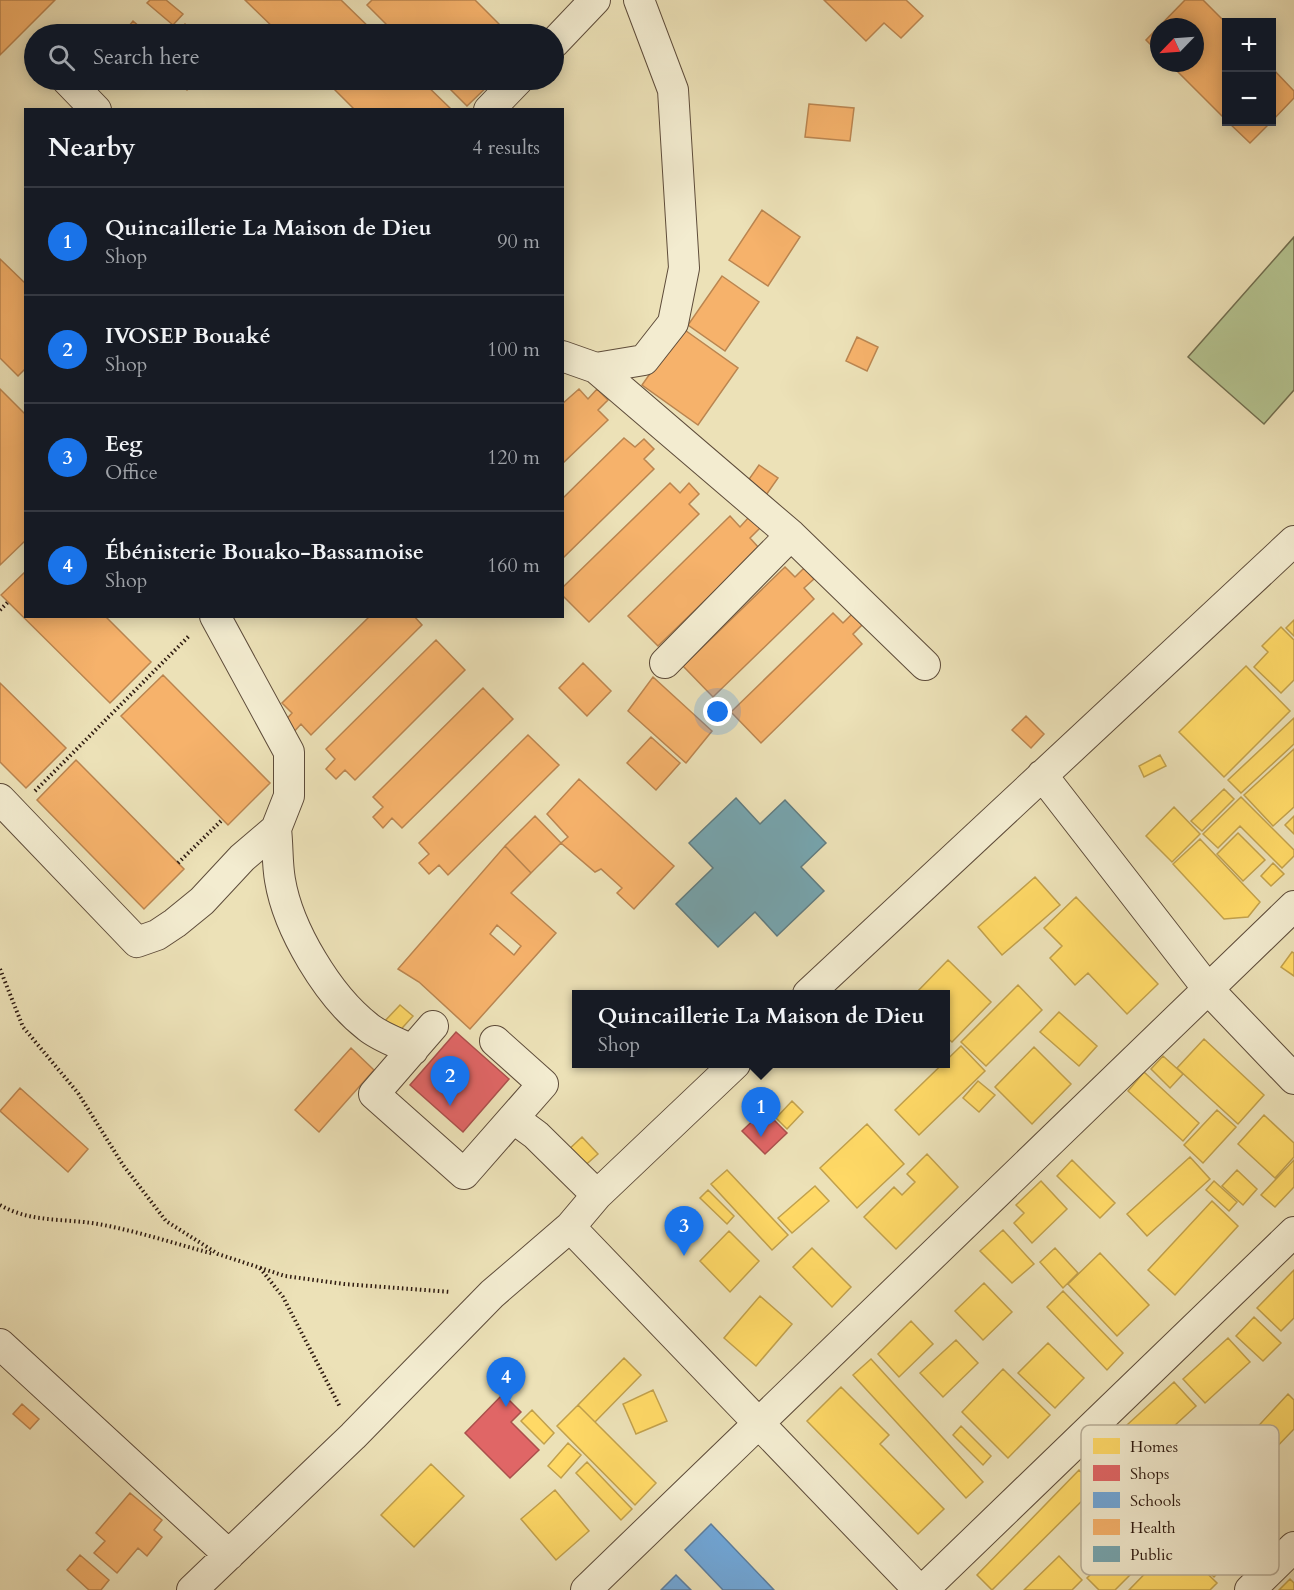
<!DOCTYPE html>
<meta charset="utf-8">
<style>
:root{--surface:#171b24;--page:#20242c;--text:#f1f3f6;--muted:#9ea1a6;--line:#363941;--accent:#1a73e8}
body{margin:0;font-family:Cardo,serif;background:var(--page);color:var(--text)}
.controls{position:absolute;right:18px;top:18px;display:grid;overflow:hidden;border-radius:0px;box-shadow:0 3px 15px #0003}
.controls button{width:54px;height:54px;display:grid;place-items:center;padding:0;border:0;border-bottom:2px solid var(--line);background:var(--surface);color:var(--text);font:30px sans-serif}
.compass{position:absolute;left:1150px;top:18px;width:54px;height:54px;border-radius:50%;background:var(--surface);box-shadow:0 3px 15px #0003;rotate:245deg}
.you{position:absolute;left:718px;top:712px;width:21px;height:21px;margin:-15px;border:4px solid #fff;border-radius:50%;background:#1a73e8;box-shadow:0 0 0 9px #1a73e833}
.badge{display:grid;place-items:center;width:39px;height:39px;border-radius:50%;background:var(--accent);color:#fff;font-size:20px;font-weight:700}
.pin{position:absolute;translate:-50% -50px;filter:drop-shadow(0 2px 3px #0008)}
.pin::after{content:'';position:absolute;top:32px;width:21px;height:18px;background:inherit;clip-path:polygon(0 0,100% 0,50% 100%)}
.popup{position:absolute;left:572px;top:990px;width:378px;height:78px;box-sizing:border-box;display:grid;place-content:center;border-radius:0px;background:var(--surface);filter:drop-shadow(0 2px 4px #0005);font-size:20px;white-space:nowrap;color:var(--muted)}
.popup b{font-size:22px;color:var(--text)}
.popup::after{content:'';position:absolute;left:50%;top:100%;margin-left:-12px;border:12px solid transparent;border-top-color:var(--surface)}
.list{margin:0;padding:0;list-style:none}
h2{display:flex;justify-content:space-between;align-items:center;height:78px;margin:0;padding:0 24px;font-size:26px}
h2 small{font-size:20px;font-weight:400;color:var(--muted)}
.list li{display:grid;grid-template-columns:39px 1fr auto;gap:18px;align-items:center;box-sizing:border-box;height:108px;padding:0 24px;border-top:2px solid var(--line)}
.list b{display:block;font-size:22px;white-space:nowrap}
.list p{margin:0;font-size:20px;white-space:nowrap;color:var(--muted)}
.list em{font-size:20px;font-style:normal;color:var(--muted)}
.icon{flex:none;width:33px;height:33px;fill:none;stroke:currentColor;stroke-width:2;stroke-linecap:round;stroke-linejoin:round}
.map{position:relative;flex:none;width:1294px;height:1590px;overflow:hidden}
.search{position:absolute;background:var(--surface);box-shadow:0 3px 15px #0003;left:24px;top:24px;width:540px;height:66px;display:flex;align-items:center;gap:15px;box-sizing:border-box;padding:0 21px;border-radius:33px;color:var(--muted);font-size:22px}
.panel{position:absolute;background:var(--surface);box-shadow:0 3px 15px #0003;left:24px;top:108px;width:540px;height:510px;border-radius:0px}
.map>svg:first-child{display:block}
.green{fill:#b4c390;stroke:#726f50;stroke-width:1.5}
.homes{fill:#ffd966;stroke:#c1a04c;stroke-width:1.5}
.shops{fill:#e06666;stroke:#ab504c;stroke-width:1.5}
.schools{fill:#6fa8dc;stroke:#5c7e9f;stroke-width:1.5}
.health{fill:#f6b26b;stroke:#ba8550;stroke-width:1.5;fill-rule:evenodd}
.public{fill:#76a5af;stroke:#617c80;stroke-width:1.5}
.lines{fill:none;stroke-linecap:round;stroke-linejoin:round}
.minor-casing{stroke:#5e4c3a;stroke-width:32}
.path{stroke:#2f1b11;stroke-width:4;stroke-dasharray:1.5 3;stroke-linecap:butt}
.minor{stroke:#f3ecd0;stroke-width:30}
.key{fill:#f3ecd0;stroke:#b8ad97;stroke-width:1.5}
.key-label{font-size:16px;fill:#2f1b11}
</style>
<div class="map">
<svg width="1294" height="1590" viewBox="0 0 1294 1590">
<rect width="100%" height="100%" fill="#ece1b7"/>
<filter id="stains"><feTurbulence type="fractalNoise" baseFrequency=".00333" numOctaves="4"/><feColorMatrix values="0 0 0 0 .2 0 0 0 0 .09 0 0 0 0 .02 0 0 0 .5 -.17"/></filter>
<radialGradient id="worn" r=".72"><stop offset=".6" stop-color="#630" stop-opacity="0"/><stop offset="1" stop-color="#630" stop-opacity=".3"/></radialGradient>
<!-- green -->
<path class="green" d="M1294,237V390L1264,424L1188,357Z"/>
<!-- homes -->
<path class="homes" d="M1294,620V636L1286,628Z
M1281,627L1294,640V680L1281,693L1254,667L1268,652L1262,646Z
M1246,666L1290,711L1224,777L1179,732Z
M1294,718V744L1241,793L1228,780Z
M1294,749V807L1273,826L1244,795Z
M1160,755L1166,766L1144,777L1139,766Z
M1224,789L1234,799L1202,831L1191,821Z
M1241,797L1294,850V856L1282,868L1240,826L1218,848L1203,834Z
M1174,807L1200,834L1172,862L1146,836Z
M1294,816V834L1285,825Z
M1238,833L1265,860L1243,881L1217,854Z
M1200,839L1260,902L1248,917L1224,919L1173,864Z
M1273,863L1284,874L1271,886L1261,876Z
M1035,877L1060,905L1002,955L978,927Z
M1076,897L1158,984L1127,1014L1088,973L1075,985L1050,958L1062,946L1044,928Z
M1292,952L1294,953V976L1281,967Z
M948,960L991,1002L952,1042L945,1036V994H915Z
M1018,985L1042,1010L986,1066L961,1042Z
M400,1005L413,1016L395,1036L382,1024Z
M1059,1012L1097,1046L1079,1066L1040,1032Z
M1204,1039L1264,1095L1238,1124L1177,1068Z
M961,1046L985,1071L919,1135L895,1110Z
M1034,1047L1071,1084L1032,1124L995,1087Z
M1163,1056L1183,1074L1170,1088L1151,1069Z
M1144,1072L1199,1123L1183,1141L1128,1091Z
M978,1081L995,1095L979,1112L963,1098Z
M792,1101L803,1112L787,1129L776,1118Z
M1217,1110L1236,1127L1203,1163L1184,1145Z
M1264,1115L1294,1143V1157L1275,1178L1238,1144Z
M867,1124L904,1164L857,1208L820,1168Z
M582,1137L598,1154L581,1169L566,1152Z
M927,1154L958,1187L896,1249L864,1217L894,1187L902,1195L915,1182L907,1174Z
M1190,1157L1210,1179L1147,1236L1127,1214Z
M1072,1160L1115,1203L1100,1218L1057,1176Z
M1294,1160V1187L1275,1207L1261,1195Z
M727,1170L788,1235L772,1250L711,1184Z
M1237,1170L1257,1189L1243,1205L1222,1186Z
M1041,1181L1067,1209L1032,1243L1014,1223L1024,1213L1016,1205Z
M1214,1181L1237,1202L1229,1211L1206,1190Z
M815,1186L829,1201L792,1233L778,1218Z
M708,1190L734,1216L727,1224L700,1198Z
M1212,1201L1238,1226L1175,1295L1148,1270Z
M1003,1230L1034,1264L1012,1283L980,1251Z
M729,1231L759,1261L730,1292L700,1261Z
M812,1248L851,1287L832,1307L793,1267Z
M1055,1248L1078,1273L1063,1288L1040,1262Z
M1100,1253L1149,1305L1117,1336L1068,1284Z
M1294,1270V1318L1281,1331L1257,1308Z
M984,1283L1012,1312L983,1340L955,1311Z
M1063,1291L1123,1353L1107,1370L1047,1307Z
M760,1296L792,1324L756,1366L724,1338Z
M1254,1317L1281,1343L1263,1361L1236,1336Z
M911,1321L933,1344L899,1377L878,1354Z
M1228,1338L1250,1362L1205,1403L1183,1379Z
M956,1340L978,1363L943,1397L920,1373Z
M1048,1343L1084,1378L1055,1408L1018,1373Z
M624,1358L641,1375L595,1422L578,1405Z
M871,1359L983,1482L966,1498L853,1375Z
M1003,1369L1050,1415L1008,1458L962,1412Z
M1174,1382L1196,1406L1115,1480L1093,1456Z
M841,1387L889,1435L880,1444L944,1509L918,1534L807,1421Z
M653,1390L667,1421L636,1434L623,1404Z
M1288,1394L1294,1400V1429L1270,1454L1250,1435Z
M578,1405L656,1483L635,1505L557,1426Z
M532,1410L554,1433L544,1444L521,1421Z
M961,1426L991,1456L983,1465L953,1435Z
M568,1443L581,1455L561,1478L548,1466Z
M587,1462L632,1509L621,1520L576,1473Z
M431,1464L464,1496L414,1547L381,1515Z
M1079,1470L1096,1487L992,1590L977,1575Z
M555,1490L589,1531L556,1560L521,1519Z
M1229,1493L1263,1525L1214,1577L1180,1544Z
M1145,1520L1165,1540L1115,1590H1099L1087,1578Z
M1175,1542L1217,1583L1210,1590H1129L1164,1554L1172,1562L1178,1557L1169,1548Z
M1059,1556L1082,1580L1072,1590H1024Z
M1290,1579L1294,1583V1590H1279Z"/>
<!-- shops -->
<path class="shops" d="M456,1032L509,1079L463,1132L410,1085Z
M764,1110L787,1133L765,1154L742,1131Z
M503,1394L521,1412L511,1422L539,1450L510,1478L465,1433Z"/>
<!-- schools -->
<path class="schools" d="M711,1524L774,1590H723L685,1550Z
M676,1575L691,1590H661Z"/>
<!-- health -->
<path class="health" d="M0,0H55L0,55Z
M150,0H166L183,14L173,25L147,3Z
M245,0H341L376,34H280Z
M372,0H475L509,34H396L367,5Z
M824,0H906L923,16L901,38L884,23L866,41Z
M1185,0H1203L1226,23V120L1169,63H1195V27H1159V53L1146,40Z
M133,21L148,34H126L124,32Z
M185,24L197,34H176Z
M1272,68L1294,91V98L1272,121Z
M175,80H196L187,90Z
M325,80H421L452,110H355Z
M441,80H494L467,106Z
M809,104L854,108L850,141L805,137Z
M1228,122H1271L1250,143Z
M762,210L800,237L768,286L729,260Z
M0,259L26,284V368L18,376L0,358Z
M722,276L759,302L725,351L688,325Z
M682,328L738,368L698,425L642,385Z
M857,337L878,347L867,371L846,361Z
M0,389L26,415V540L0,565Z
M579,389L588,399L597,389L608,400L598,410L608,420L562,464V404Z
M624,438L635,447L644,439L654,449L644,459L654,469L562,559V499Z
M759,465L778,478L764,498L745,485Z
M670,483L680,493L689,483L699,494L689,504L699,514L589,622L562,595V588Z
M730,516L740,527L749,517L760,528L750,538L759,548L658,646L628,616Z
M785,567L795,577L804,568L814,579L804,588L814,599L713,697L683,666Z
M26,571V616H105L151,662L110,703L1,595Z
M833,613L843,623L852,614L863,624L853,634L862,644L761,743L731,712Z
M370,616H414L422,625L311,735L301,724L292,734L282,724L292,713L282,703Z
M436,640L465,670L355,780L345,770L336,779L326,769L335,759L326,749Z
M583,663L611,691L587,716L559,688Z
M163,675L270,783L228,825L121,716Z
M653,677L712,731L686,763L628,711Z
M0,683L66,748L26,788L0,762Z
M483,688L513,719L402,828L392,818L383,828L373,817L383,807L373,797Z
M1026,716L1044,734L1031,748L1012,730Z
M528,735L559,765L448,875L439,865L429,874L419,863L429,854L419,843Z
M651,737L680,763L656,790L627,763Z
M76,760L184,869L144,909L37,800Z
M579,779L674,866L634,909L617,893L622,888L601,869L595,872L561,843L568,837L547,814Z
M535,816L561,843L531,873L505,846Z
M505,846L531,873L511,893L556,933L470,1029L419,982L398,969ZM497,925L521,946L514,955L490,934Z
M351,1048L374,1070L319,1132L295,1110Z
M20,1088L88,1149L68,1172L0,1111Z
M22,1404L39,1419L30,1429L13,1414Z
M130,1493L162,1520L154,1530L162,1537L147,1556L138,1548L117,1573L94,1553L105,1541L96,1533Z
M80,1555L109,1580L101,1590H89L67,1570Z"/>
<!-- public -->
<path class="public" d="M736,798L760,824L785,800L826,843L801,867L824,891L777,936L755,912L718,947L676,904L713,868L689,843Z"/>
<g class="lines">
<!-- minor casing -->
<g class="minor-casing">
<path id="minor" d="M554,43L595,0
M67,80L96,110
M489,110L518,80
M562,356L596,368L644,360L673,323L684,268L673,90L639,0
M596,368L791,535L925,665
M665,663L791,535
M1042,775L1208,989L1294,1079
M0,799L137,942L157,935L175,923L202,901L242,858L276,829L289,796V752L215,616
M276,829C278,846 277,863 280,880C288,929 328,996 368,1027C380,1037 398,1043 413,1050
M808,994L1294,541
M433,1026L374,1094L464,1174L543,1084L495,1041
M513,1118L536,1135L597,1195
M570,1227L919,1590
M0,1344L229,1555
M192,1590L353,1436L492,1294L570,1227L597,1195L735,1064
M586,1590L1294,906
M923,1590L1294,1232
M1250,1590L1294,1547"/>
</g>
<!-- path -->
<path class="path" d="M0,610L8,602
M35,791L190,635
M178,863L223,819
M0,969L23,1027L78,1093L123,1165L166,1221L218,1254L285,1276L344,1284L451,1292
M0,1205C31,1223 64,1218 98,1224C137,1231 176,1244 214,1254
M260,1268L283,1297L340,1407"/>
<!-- minor -->
<use href="#minor" class="minor"/>
</g>
<!-- legend -->
<rect x="1081" y="1425" width="198" height="150" rx="9" class="key"/>
<rect x="1093" y="1438" width="27" height="16" fill="#ffd966"/>
<rect x="1093" y="1465" width="27" height="16" fill="#e06666"/>
<rect x="1093" y="1492" width="27" height="16" fill="#6fa8dc"/>
<rect x="1093" y="1519" width="27" height="16" fill="#f6b26b"/>
<rect x="1093" y="1546" width="27" height="16" fill="#76a5af"/>
<g class="key-label">
<text x="1130" y="1452">Homes</text>
<text x="1130" y="1479">Shops</text>
<text x="1130" y="1506">Schools</text>
<text x="1130" y="1533">Health</text>
<text x="1130" y="1560">Public</text>
</g>
<rect width="100%" height="100%" filter="url(#stains)"/>
<rect width="100%" height="100%" fill="url(#worn)"/>
</svg>
<div class="controls">
<button>+</button>
<button>−</button>
</div>
<svg class="compass" viewBox="-18 -18 36 36"><path d="M0-13l5 13h-10z" fill="#e53935"/><path d="M0 13l5-13h-10z" fill="#9ea1a6"/></svg>
<div class="you"></div>
<div class="pin badge" style="left:761px;top:1137px">1</div>
<div class="popup"><b>Quincaillerie La Maison de Dieu</b>Shop</div>
<div class="pin badge" style="left:450px;top:1106px">2</div>
<div class="pin badge" style="left:684px;top:1256px">3</div>
<div class="pin badge" style="left:506px;top:1407px">4</div>
<div class="search"><svg class="icon" aria-label="search" viewBox="0 0 24 24"><circle cx="10" cy="10" r="6"/><path d="M15 15l6 6"/></svg>Search here</div>
<section class="panel">
<h2>Nearby<small>4 results</small></h2>
<ul class="list">
<li><span class="badge">1</span><div><b>Quincaillerie La Maison de Dieu</b><p>Shop</p></div><em>90 m</em></li>
<li><span class="badge">2</span><div><b>IVOSEP Bouaké</b><p>Shop</p></div><em>100 m</em></li>
<li><span class="badge">3</span><div><b>Eeg</b><p>Office</p></div><em>120 m</em></li>
<li><span class="badge">4</span><div><b>Ébénisterie Bouako-Bassamoise</b><p>Shop</p></div><em>160 m</em></li>
</ul>
</section>
</div>
